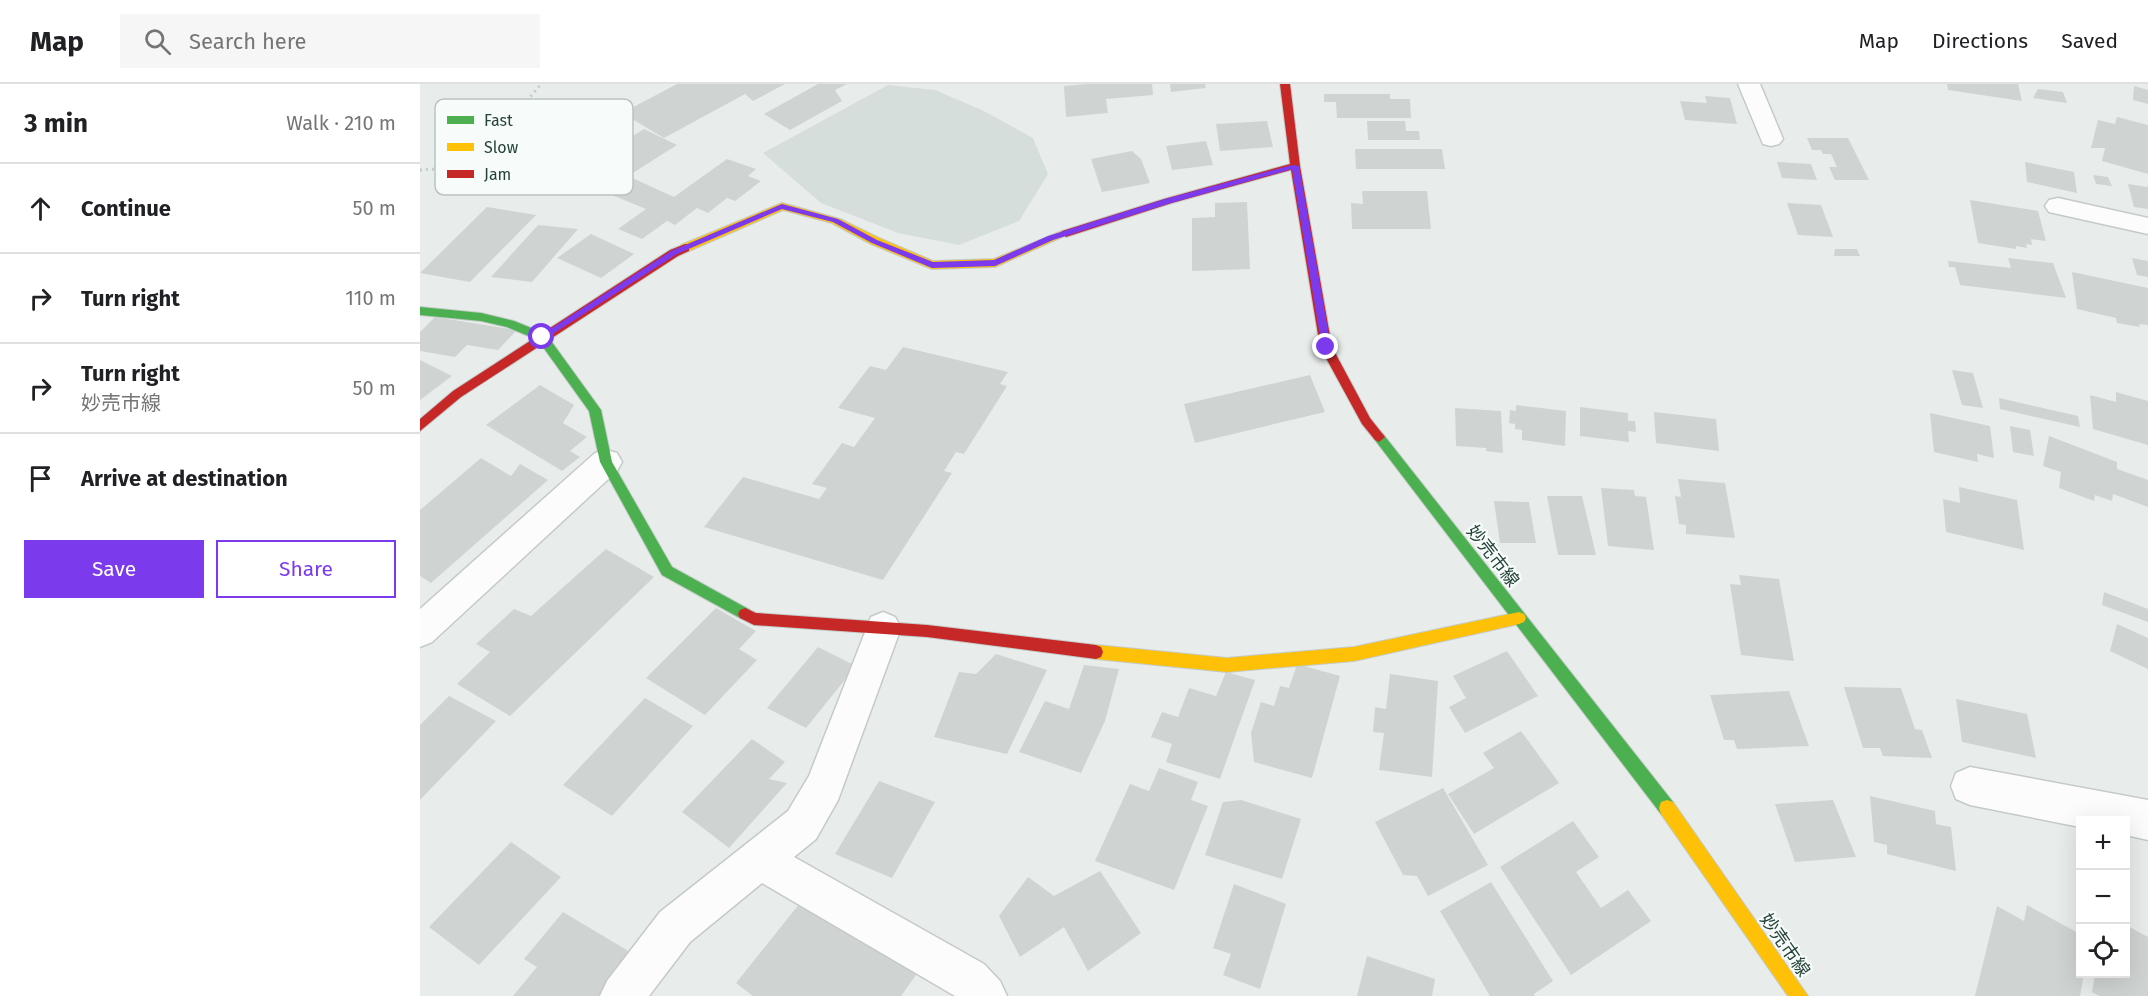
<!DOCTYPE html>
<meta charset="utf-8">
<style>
:root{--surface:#fff;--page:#f6f6f6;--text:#202124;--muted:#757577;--line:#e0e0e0;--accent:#7c3aed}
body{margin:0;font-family:"Fira Sans","Noto Sans JP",sans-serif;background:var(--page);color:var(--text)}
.controls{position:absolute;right:18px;bottom:18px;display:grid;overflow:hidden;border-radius:0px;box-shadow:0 6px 24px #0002}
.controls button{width:54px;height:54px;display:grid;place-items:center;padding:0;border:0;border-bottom:2px solid var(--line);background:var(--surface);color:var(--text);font:30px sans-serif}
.stop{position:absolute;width:18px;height:18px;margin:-14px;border:4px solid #7c3aed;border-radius:50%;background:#fff}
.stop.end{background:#7c3aed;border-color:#fff;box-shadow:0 2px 6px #0008}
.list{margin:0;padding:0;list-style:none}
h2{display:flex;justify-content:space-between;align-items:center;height:78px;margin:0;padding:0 24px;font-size:26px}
h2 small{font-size:20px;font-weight:400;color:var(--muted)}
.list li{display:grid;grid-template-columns:39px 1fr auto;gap:18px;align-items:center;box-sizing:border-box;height:90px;padding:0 24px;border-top:2px solid var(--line)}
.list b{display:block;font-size:22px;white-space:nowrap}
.list p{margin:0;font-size:20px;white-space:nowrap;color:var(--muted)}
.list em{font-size:20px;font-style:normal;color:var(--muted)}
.actions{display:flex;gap:12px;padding:18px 24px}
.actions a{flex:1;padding:14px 0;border:2px solid var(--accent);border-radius:0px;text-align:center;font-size:21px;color:var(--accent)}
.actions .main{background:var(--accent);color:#fff}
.icon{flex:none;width:33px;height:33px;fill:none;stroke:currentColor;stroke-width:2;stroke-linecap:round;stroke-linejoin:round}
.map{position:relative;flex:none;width:1728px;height:912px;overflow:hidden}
header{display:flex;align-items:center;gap:36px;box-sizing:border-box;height:84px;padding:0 30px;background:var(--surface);border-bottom:2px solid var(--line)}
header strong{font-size:28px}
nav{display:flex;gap:33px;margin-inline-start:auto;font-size:21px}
.search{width:420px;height:54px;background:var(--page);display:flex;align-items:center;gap:15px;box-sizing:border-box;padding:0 21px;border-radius:0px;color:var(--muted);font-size:22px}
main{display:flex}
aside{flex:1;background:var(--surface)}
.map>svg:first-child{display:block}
.built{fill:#d6dedb}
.building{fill:#cfd4d2}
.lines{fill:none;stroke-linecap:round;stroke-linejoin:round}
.street-casing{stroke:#c5cac8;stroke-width:3}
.fast-casing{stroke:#c3cbc8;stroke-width:2}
.slow-casing{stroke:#c3cbc8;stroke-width:2}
.jam-casing{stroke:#c3cbc8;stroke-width:2}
.path{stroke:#c3ccca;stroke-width:3;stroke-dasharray:2 4;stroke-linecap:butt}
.street{fill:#fcfcfc;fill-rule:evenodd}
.fast{fill:#4caf50;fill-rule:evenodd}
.slow{fill:#ffc107;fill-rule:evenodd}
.jam{fill:#c62828;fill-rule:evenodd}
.route{fill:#7c3aed}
.labels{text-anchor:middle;stroke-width:4.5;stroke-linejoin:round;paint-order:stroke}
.street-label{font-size:18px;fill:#24423a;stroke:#f7fbf9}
.key{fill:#f7fbf9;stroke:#b8c4c0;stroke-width:1.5}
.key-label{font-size:16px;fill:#24423a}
</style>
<header>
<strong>Map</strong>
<div class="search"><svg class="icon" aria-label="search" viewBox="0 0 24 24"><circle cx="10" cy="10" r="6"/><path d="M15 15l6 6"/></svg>Search here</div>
<nav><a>Map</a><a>Directions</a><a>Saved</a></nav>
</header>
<main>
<aside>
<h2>3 min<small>Walk · 210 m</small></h2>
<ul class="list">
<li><svg class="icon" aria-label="ahead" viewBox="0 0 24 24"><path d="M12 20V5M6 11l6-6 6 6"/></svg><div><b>Continue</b></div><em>50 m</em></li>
<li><svg class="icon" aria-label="right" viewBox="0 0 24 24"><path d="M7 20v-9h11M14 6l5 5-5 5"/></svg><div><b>Turn right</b></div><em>110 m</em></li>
<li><svg class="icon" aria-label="right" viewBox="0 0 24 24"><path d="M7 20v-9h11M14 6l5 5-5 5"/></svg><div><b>Turn right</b><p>妙売市線</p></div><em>50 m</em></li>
<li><svg class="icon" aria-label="arrive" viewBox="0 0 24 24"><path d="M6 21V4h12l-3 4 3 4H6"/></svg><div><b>Arrive at destination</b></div></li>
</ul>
<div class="actions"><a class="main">Save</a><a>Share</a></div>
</aside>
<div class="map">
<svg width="1728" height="912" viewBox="0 0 1728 912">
<rect width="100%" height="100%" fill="#e8edeb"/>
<!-- built -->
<path class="built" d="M468,1L515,6L562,26L613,54L628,90L599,137L539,161L478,149L401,119L343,69Z"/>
<!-- building -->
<path class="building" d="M257,0H365L333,17L325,10L244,54L202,29Z
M398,0H427L415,6L422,17L370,46L344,30Z
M667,0H732L733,11L686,15L688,29L646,33L644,2Z
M750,0H785L786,4L751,8Z
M1527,0H1598L1602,17L1528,6Z
M1714,2L1728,6V20L1713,16Z
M1618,5L1643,8L1647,19L1613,14Z
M904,10H970V15H990L991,34H917L916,18H904Z
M1285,12L1310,14L1317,40L1265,36L1260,17L1287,19Z
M1697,33L1728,41V90L1682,77L1685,64H1671L1678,36L1695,40Z
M847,37L853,63L800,67L796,40Z
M947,37H985L986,47H999L1000,56H948Z
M224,45L257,61L208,92L175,76Z
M1387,54H1428L1449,96H1415L1409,83H1417L1411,70H1403L1401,66H1392Z
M786,57L793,81L752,86L746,62Z
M935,65H1022L1025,85H936Z
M712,67L721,75L730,99L682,108L671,75Z
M307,75L336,85L328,92L341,97L315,117L307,114L288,129L277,124L255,141L247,137L222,155L198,145L226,125L182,107L202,92H208L254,113Z
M1357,78L1391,80L1397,96L1362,94Z
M1605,78L1654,88L1657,109L1607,98Z
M1673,91L1688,93L1692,102L1676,100Z
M1708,100L1728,103V125L1714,123Z
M942,107H1007L1011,145H932L931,119L943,120Z
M1550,116L1618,127L1626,157L1611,155L1612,161L1606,160L1607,164L1596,162V165L1558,159Z
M827,118L830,185L772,187V134L795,133V119Z
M1367,119L1401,121L1413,153L1378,151Z
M67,123L116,131L50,198L0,189Z
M118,141L158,145L112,198L71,193Z
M171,150L214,170L181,194L137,174Z
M1415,165H1437L1440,172H1414Z
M1588,174L1633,179L1646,214L1540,201L1535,183H1529L1528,177L1591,184Z
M1712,174L1728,177V193L1717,191Z
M1652,188L1728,204V241L1719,240L1720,243L1697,239L1696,234L1657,225Z
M15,233L97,246L78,266L47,261L35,273L0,267V248Z
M483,263L588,288L580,300L587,302L544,370L536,368L524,387L532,389L463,496L284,443L323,393L399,415L407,404L392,400L422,359L434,363L455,334L418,324L450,282L466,286Z
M0,276L32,292L0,316Z
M1532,286L1553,289L1563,324L1542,321Z
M890,291L905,328L775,359L764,320Z
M120,301L154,321L143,339L167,353L150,367L160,373L142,387L66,341Z
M1696,308L1728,317V361L1673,345L1670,311L1696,318Z
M1579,314L1658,332L1660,343L1580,325Z
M1096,321L1146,327L1145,362L1102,356V346L1095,345V340L1089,339L1090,326L1096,327Z
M1160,323L1208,329V337H1215L1216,348L1208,347L1209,358L1160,352Z
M1035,324L1081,327L1083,369L1066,367V364L1036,362Z
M1234,328L1296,335L1299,367L1236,359Z
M1510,329L1570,342L1574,374L1557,370L1558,378L1514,368Z
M1590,342L1610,346L1614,372L1593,368Z
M1629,352L1697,378V385L1728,396V423L1693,410L1692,417L1675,411L1674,417L1639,404L1641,388L1623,382Z
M61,374L91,392L100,380L128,396L11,499L0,492V426Z
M1258,395L1305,399L1315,454L1266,450V441L1259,440L1255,412L1261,413Z
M1539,403L1597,416L1604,466L1526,448L1523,415L1540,419Z
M1181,404L1214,406L1215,412L1226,413L1234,466L1188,462Z
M1127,412H1162L1176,471H1138Z
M1074,417L1109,418L1116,459H1080Z
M186,465L234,493L90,632L37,600L70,568L56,560L94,525L111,532Z
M1319,491L1359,495L1374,577L1321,571L1310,500L1321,501Z
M1684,508L1728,525V538L1682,521Z
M296,524L336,547L319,565L337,576L285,631L226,594Z
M1697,540L1728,554V585L1690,567Z
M398,563L436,582L386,644L347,624Z
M1087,567L1118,612L1045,649L1029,623L1046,614L1033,592Z
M576,570L627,586L587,670L514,653L539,588L556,590Z
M877,580L920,592L892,694L834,678L831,649L841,618L854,622L860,602L869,604Z
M664,581L699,585L685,637L661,689L599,668L625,617L649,625Z
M806,588L835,596L800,695L746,678L752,660L731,653L742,628L758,633L769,604L796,612Z
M970,590L1018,597L1012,693L959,686L964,649L953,648L955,623L966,625Z
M1424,603L1481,604L1495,645L1502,646L1512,674L1463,672L1460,664H1443Z
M1369,607L1389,662L1317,665L1314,656H1304L1290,611Z
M29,612L76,637L0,716V641Z
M225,614L273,642L192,732L143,701Z
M1536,615L1607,630L1616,674L1542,658Z
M1101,647L1139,699L1054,750L1028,710L1074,684L1063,669Z
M332,655L365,678L349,695L367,699L309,764L262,728Z
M739,684L778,698L771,716L788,722L754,806L675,777L710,700L729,707Z
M459,697L515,718L472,794L415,770Z
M1023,704L1068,781L1008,812L997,792L983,791L955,738Z
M1450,712L1515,727L1516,740L1531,743L1536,787L1467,770V761L1454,758Z
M821,716L881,735L862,795L785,771L803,718Z
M1413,716L1436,773L1375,778L1355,720Z
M1153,737L1179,773L1156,788L1181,824L1208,806L1231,837L1151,891L1080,783Z
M91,758L141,793L59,881L9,843Z
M680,787L721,849L668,887L644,843L600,873L579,832L608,793L634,812Z
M1071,798L1133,897L1114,910L1115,912H1070L1020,827Z
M814,800L866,820L840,905L803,891L811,870L793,864Z
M384,814L496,891L481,912H333L316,899Z
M1607,821L1660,850V890H1664L1660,912H1555L1577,822L1604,837Z
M143,828L215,871L183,912H93L117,883L104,875Z
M1706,841L1728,853V912H1679L1672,908L1675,890H1706Z
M947,872L1015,895L1012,912H937Z"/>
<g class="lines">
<!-- street casing -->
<g class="street-casing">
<path id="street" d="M1318,0H1340L1363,55L1359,60L1351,62L1343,60Z
M1638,114L1728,134V150L1629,128L1625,122L1629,116Z
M186,366L197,369L202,378L197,387L12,558L0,563V525L175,369Z
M463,528L475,533L481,544L418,716L396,755L374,773L564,880L580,897L587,912H535L342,799L270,858L229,912H180L187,897L240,828L368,727L389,692L451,533Z
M1550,683L1728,716V756L1706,751V736H1660V743L1550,721L1536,715L1531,702L1536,689Z"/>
</g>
<!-- fast casing -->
<g class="fast-casing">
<path id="fast" d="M0,223L61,229L94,237L126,250L181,326L192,378L252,483L330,526L332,530L330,534L325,536L320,534L242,491L180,378L169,327L118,256L87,243L61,237L0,231Z
M959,348L963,350L1253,718L1255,724L1253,730L1247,732L1241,730L955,356L953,353Z"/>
</g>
<!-- slow casing -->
<g class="slow-casing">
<path id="slow" d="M362,119L420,135L459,154L513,177L574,175L642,147H650L651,149L575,183L512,185L451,160L412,139L363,126L269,167L265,168L260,164L261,161Z
M1099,528L1104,530L1106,534L1104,538L1099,540L934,577L807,588L676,575L671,573L669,568L671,563L676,561L807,574L934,563Z
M1247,716L1253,718L1388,912H1368L1241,730L1239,724L1241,718Z"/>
</g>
<!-- jam casing -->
<g class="jam-casing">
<path id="jam" d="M860,0H870L880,82L912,263L950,334L965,353L959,358L955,356L942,340L900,263L871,86L752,119L646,153L641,149L642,147L744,115L870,80Z
M265,160L269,161V167L258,172L41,313L0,347V335L33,307L250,166Z
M325,524L336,529L507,541L676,561L681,563L683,568L681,573L676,575L507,553L334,541L320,534L318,530L320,526Z"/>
</g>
<!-- path -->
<path class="path" d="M0,86C9,85 19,86 28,83C68,69 95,31 121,0"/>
<!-- street -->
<use href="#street" class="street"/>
<!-- fast -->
<use href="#fast" class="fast"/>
<!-- slow -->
<use href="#slow" class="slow"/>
<!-- jam -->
<use href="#jam" class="jam"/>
</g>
<!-- route -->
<path class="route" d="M872,81L879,82L911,263L906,266L902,263L872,85L751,119L633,156L575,182L512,184L452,159L413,138L362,125L257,170L125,255L118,253L251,167L362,120L418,135L457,156L513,178L574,176L628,152L745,115Z"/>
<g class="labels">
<!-- street labels -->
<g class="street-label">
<text transform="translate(1073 472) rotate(52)" y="6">妙売市線</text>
<text transform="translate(1365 861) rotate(55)" y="6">妙売市線</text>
</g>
</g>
<!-- legend -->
<rect x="15" y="15" width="198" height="96" rx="9" class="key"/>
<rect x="27" y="32" width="27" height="8" fill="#4caf50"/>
<rect x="27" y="59" width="27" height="8" fill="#ffc107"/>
<rect x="27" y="86" width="27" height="8" fill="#c62828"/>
<g class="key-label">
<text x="64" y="42">Fast</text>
<text x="64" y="69">Slow</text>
<text x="64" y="96">Jam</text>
</g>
</svg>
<div class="controls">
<button>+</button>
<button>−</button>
<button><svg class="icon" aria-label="locate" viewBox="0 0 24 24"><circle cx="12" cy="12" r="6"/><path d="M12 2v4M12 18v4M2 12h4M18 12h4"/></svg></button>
</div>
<div class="stop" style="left:122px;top:253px"></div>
<div class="stop end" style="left:906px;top:263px"></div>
</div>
</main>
